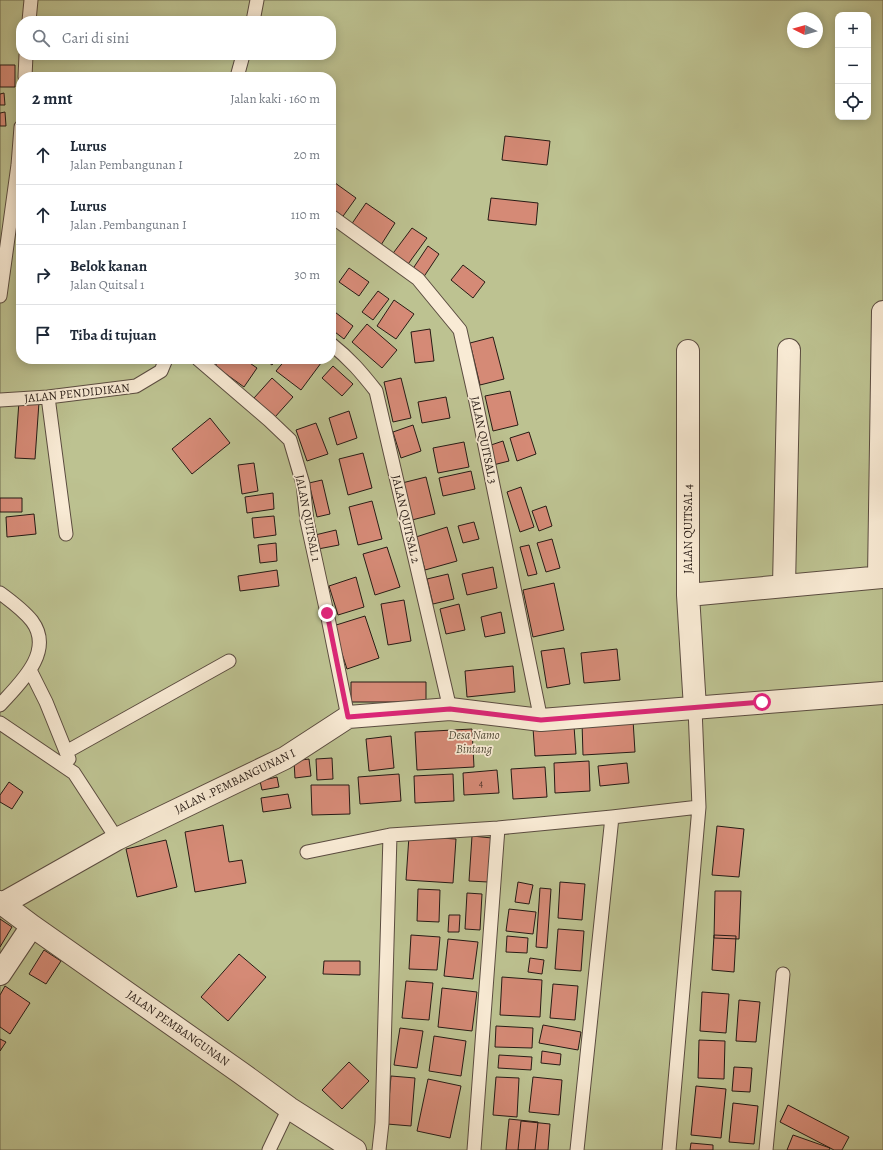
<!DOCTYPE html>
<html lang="id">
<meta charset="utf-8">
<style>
:root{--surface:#fff;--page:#f6f6f7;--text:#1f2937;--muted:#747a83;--line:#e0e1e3}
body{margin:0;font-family:Alegreya,serif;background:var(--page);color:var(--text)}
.controls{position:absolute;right:12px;top:12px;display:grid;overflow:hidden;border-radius:8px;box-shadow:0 2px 10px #0003}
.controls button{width:36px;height:36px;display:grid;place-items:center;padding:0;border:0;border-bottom:1px solid var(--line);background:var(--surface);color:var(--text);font:20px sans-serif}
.compass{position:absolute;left:787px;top:12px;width:36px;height:36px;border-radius:50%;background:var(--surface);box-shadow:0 2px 10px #0003;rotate:275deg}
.stop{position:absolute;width:12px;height:12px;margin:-9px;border:3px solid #db2777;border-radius:50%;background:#fff}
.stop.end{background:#db2777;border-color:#fff;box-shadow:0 1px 4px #0008}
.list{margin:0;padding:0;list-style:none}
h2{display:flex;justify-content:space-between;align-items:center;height:52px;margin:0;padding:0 16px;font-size:17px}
h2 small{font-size:13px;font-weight:400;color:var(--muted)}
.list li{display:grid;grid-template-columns:26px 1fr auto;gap:12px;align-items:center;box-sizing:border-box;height:60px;padding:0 16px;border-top:1px solid var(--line)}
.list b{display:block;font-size:15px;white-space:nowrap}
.list p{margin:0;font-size:13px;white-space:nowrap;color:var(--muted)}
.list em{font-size:13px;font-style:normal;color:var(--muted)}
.icon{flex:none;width:22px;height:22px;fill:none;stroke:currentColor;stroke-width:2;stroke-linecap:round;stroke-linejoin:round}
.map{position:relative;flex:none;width:883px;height:1150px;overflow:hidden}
.search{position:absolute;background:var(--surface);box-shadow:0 2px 10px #0003;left:16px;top:16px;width:320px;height:44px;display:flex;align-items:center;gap:10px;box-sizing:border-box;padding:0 14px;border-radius:16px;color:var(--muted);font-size:15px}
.panel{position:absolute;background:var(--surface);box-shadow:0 2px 10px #0003;left:16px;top:72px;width:320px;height:292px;border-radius:16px}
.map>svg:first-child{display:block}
.green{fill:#bdc291;stroke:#726e53;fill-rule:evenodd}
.building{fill:#d58a76;stroke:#271b15}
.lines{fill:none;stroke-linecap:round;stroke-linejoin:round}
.service-casing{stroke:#5b4c40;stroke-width:15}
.minor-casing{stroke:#5b4c40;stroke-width:24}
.service{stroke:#f9ebd5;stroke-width:13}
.minor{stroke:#f9ebd5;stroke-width:22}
.route{stroke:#db2777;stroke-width:5}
.labels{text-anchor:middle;stroke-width:3.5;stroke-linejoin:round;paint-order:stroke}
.number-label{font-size:10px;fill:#52372d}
.street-label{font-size:12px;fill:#271b15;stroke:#f9ebd5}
.park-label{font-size:12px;font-style:italic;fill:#544d3a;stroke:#f9ebd5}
</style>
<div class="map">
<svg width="883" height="1150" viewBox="0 0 883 1150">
<rect width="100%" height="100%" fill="#f6e0bf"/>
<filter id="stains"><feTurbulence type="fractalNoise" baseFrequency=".005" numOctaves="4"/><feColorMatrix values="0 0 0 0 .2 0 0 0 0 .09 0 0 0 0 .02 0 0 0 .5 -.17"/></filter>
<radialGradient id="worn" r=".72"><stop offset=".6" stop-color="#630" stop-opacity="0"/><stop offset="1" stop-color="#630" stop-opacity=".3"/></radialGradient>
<!-- green -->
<path class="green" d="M0,0H883V1150H0ZM838,15H868V117H838ZM793,18H817V42H793ZM21,21H331V55H21ZM21,77H331V359H21Z"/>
<!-- building -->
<path class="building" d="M0,65H15V87H0Z
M4,93L5,105H0V94Z
M5,112L6,126H0V113Z
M505,136L550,141L547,165L502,160Z
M331,180L356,198L341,219L331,211Z
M491,198L538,203L536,225L488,220Z
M366,203L395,223L381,245L351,225Z
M412,228L427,238L406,267L391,256Z
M428,246L439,254L423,278L412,270Z
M463,265L485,282L473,298L451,280Z
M349,268L369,282L359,296L339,282Z
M378,291L389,299L373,320L362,312Z
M394,300L414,314L396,339L377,326Z
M331,309L353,326L344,339L331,329Z
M367,324L397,350L382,368L352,342Z
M430,329L434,361L415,363L411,332Z
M493,337L504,379L480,385L470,343Z
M220,359H244L257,368L244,387L215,366Z
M264,359H277L272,365Z
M286,359H316L321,363L301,390L276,371Z
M333,366L353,384L342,396L322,378Z
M272,378L293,397L275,417L254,398Z
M401,378L411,418L393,422L384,382Z
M510,391L518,425L493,431L485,396Z
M446,397L450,418L422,423L418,402Z
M19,401L39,402L35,459L15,458Z
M349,411L357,438L337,445L329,418Z
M210,418L230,443L192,474L172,449Z
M316,423L328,454L307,461L296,430Z
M413,425L421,451L401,458L393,432Z
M529,432L536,454L517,461L510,438Z
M503,441L509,461L493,465L488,446Z
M464,442L469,467L438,473L433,448Z
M363,453L372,488L348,495L339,459Z
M254,463L258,491L242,494L238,465Z
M471,471L475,489L443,496L439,478Z
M426,477L435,514L412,520L402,483Z
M322,480L330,514L317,517L309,483Z
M521,487L534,527L520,532L507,492Z
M273,493L274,509L247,513L245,497Z
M0,498H22V512H0Z
M372,501L382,539L358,545L349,507Z
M546,506L552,526L539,531L532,511Z
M34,514L36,534L7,537L6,517Z
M274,516L276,535L254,538L252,518Z
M474,522L479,539L463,543L458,526Z
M447,527L457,561L425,570L416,537Z
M336,530L339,545L318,549L315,535Z
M552,539L560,568L546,572L537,543Z
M276,543L277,561L260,563L258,545Z
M529,545L537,574L528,576L520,547Z
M387,547L400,587L375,595L363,554Z
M493,567L497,588L467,595L462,574Z
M277,570L279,586L240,591L238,576Z
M448,574L454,599L433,604L427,579Z
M356,577L364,607L338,615L329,586Z
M554,583L564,630L533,637L523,590Z
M404,600L411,641L388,645L381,604Z
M459,604L465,630L446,634L440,609Z
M501,612L505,633L485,637L481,617Z
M365,616L379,658L347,669L333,626Z
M564,648L570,684L547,688L541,651Z
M617,649L620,680L584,683L581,653Z
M513,666L515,692L467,697L465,671Z
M351,682H426V702H351Z
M633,720L635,752L583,755L582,722Z
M574,726L576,754L535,756L533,728Z
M472,729L474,767L417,770L415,732Z
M391,736L394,768L369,771L366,739Z
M332,758L333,779L317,780L316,759Z
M309,759L311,776L295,778L294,761Z
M589,761L590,791L555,793L554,763Z
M627,763L629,783L600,786L598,766Z
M545,767L547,797L513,799L511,769Z
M497,770L499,793L464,795L463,773Z
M399,774L401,801L360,804L358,777Z
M453,774L454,801L415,803L414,776Z
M277,777L279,787L262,790L260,781Z
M9,782L23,792L12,809L0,802V795Z
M311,785H349L350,814L312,815Z
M288,794L291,808L263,812L261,798Z
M223,825L229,862L242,860L246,883L195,892L185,832Z
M717,826L744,829L739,877L712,875Z
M409,836L456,839L453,883L406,880Z
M472,836L492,838L488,882L469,881Z
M166,840L177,887L137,897L126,849Z
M518,882L533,885L529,904L515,902Z
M560,882L585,884L582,920L558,918Z
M540,888L551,889L547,948L536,947Z
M418,889L440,890L439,922L417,921Z
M715,891H741L739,939L714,938Z
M467,893L482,894L480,930L465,929Z
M509,909L536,912L533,934L506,931Z
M449,915H460L459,932H448Z
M0,919L12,927L0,947Z
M558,929L584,931L581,971L555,969Z
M411,935L440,937L437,970L409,969Z
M714,935L736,936L734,972L712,970Z
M507,936L528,938L527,953L506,952Z
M448,939L478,942L473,979L444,976Z
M44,950L61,961L46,984L29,974Z
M239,954L266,977L228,1021L201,997Z
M530,958L544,960L542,974L528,972Z
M324,961H360V975L323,974Z
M502,977L542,980L540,1017L500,1015Z
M406,981L433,983L429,1020L402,1018Z
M553,984L578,986L575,1020L550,1018Z
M5,986L30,1003L10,1034L0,1027V995Z
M442,988L477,992L472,1031L438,1027Z
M702,992L729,994L726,1033L700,1031Z
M739,1000L760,1002L756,1042L736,1041Z
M543,1025L581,1032L578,1050L539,1043Z
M496,1026L533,1028L532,1048L495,1047Z
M400,1028L423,1031L417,1068L394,1065Z
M434,1036L466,1041L461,1076L429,1071Z
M0,1039L6,1042L0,1051Z
M699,1040L725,1041L724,1079L698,1078Z
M542,1051L561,1054L560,1065L541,1063Z
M499,1055L532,1057L531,1070L498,1068Z
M349,1062L369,1081L342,1109L322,1090Z
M734,1067L752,1068L750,1092L732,1091Z
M391,1076L415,1078L411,1126L387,1124Z
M496,1077L519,1078L517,1117L493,1115Z
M533,1077L562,1080L559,1115L529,1112Z
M428,1079L461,1086L450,1138L417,1131Z
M696,1086L726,1089L721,1138L691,1135Z
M733,1103L758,1106L754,1144L729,1142Z
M788,1105L849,1137L842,1150H834L780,1122Z
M509,1119L538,1122L535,1150H506Z
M521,1121L550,1124L548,1150H518Z
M793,1135L830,1148L829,1150H787Z
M691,1143L713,1145V1150H690Z"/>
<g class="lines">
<!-- service casing -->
<g class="service-casing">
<path id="service" d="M29,21L31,0
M253,21L257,0
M25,77L26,55
M237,77L243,55
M331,216L418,279L460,330L475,397L541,720
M0,296L18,165L21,127
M331,344C350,359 361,372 376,391L450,709
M198,359L269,420L290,440L303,484L307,521L327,613L348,717
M48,397L66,534
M0,400L48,397L136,386L161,371L166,359
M0,593C11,601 24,611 32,621C55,652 19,684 0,705
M30,670L46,702L69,759
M0,723L74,773L117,839
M66,752L229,661
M307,852L390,835L498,828L612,817L699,807
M269,1150L289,1108
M379,1150L382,1123L390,835
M474,1150L498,828
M577,1150L612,817
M669,1150L699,807L695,708
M766,1150L783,974"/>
</g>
<!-- minor casing -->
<g class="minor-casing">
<path id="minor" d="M688,351V595L695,708
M879,577L883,312
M784,586L789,350
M688,595L883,577
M0,902L32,926L241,1073L289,1108L355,1150
M2,904L117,839L285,758L348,717L450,709L541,720L883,693
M0,974L32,926"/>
</g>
<!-- service -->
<use href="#service" class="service"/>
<!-- minor -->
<use href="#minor" class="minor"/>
</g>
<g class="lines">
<!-- route -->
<path class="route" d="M327,613L348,717L450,709L541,720L762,702"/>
</g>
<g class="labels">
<!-- number labels -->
<g class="number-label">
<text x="481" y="787">4</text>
</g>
<!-- street labels -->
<g class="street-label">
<text transform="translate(77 393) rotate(-6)" y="4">JALAN PENDIDIKAN</text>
<text transform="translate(484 440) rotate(78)" y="4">JALAN QUITSAL 3</text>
<text transform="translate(308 518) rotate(79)" y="4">JALAN QUITSAL 1</text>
<text transform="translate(406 519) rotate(77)" y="4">JALAN QUITSAL 2</text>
<text transform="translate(688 529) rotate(-90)" y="4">JALAN QUITSAL 4</text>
<text transform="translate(235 781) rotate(-26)" y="4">JALAN .PEMBANGUNAN I</text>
<text transform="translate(178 1028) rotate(35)" y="4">JALAN PEMBANGUNAN</text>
</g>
<!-- park labels -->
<g class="park-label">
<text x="474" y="739">Desa Namo<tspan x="474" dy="14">Bintang</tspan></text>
</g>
</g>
<rect width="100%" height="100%" filter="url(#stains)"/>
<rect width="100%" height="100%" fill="url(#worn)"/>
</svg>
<div class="controls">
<button>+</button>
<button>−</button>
<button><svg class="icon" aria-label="locate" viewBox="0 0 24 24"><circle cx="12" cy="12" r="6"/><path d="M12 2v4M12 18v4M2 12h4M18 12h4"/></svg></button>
</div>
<svg class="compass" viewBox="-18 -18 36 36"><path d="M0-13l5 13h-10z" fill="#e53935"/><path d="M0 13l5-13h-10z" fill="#747a83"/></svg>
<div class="stop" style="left:762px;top:702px"></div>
<div class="stop end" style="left:327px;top:613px"></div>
<div class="search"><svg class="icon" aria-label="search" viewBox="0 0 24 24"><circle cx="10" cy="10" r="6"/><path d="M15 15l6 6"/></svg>Cari di sini</div>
<section class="panel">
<h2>2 mnt<small>Jalan kaki · 160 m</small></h2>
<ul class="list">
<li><svg class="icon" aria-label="ahead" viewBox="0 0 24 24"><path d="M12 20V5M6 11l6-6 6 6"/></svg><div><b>Lurus</b><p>Jalan Pembangunan I</p></div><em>20 m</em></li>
<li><svg class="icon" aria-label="ahead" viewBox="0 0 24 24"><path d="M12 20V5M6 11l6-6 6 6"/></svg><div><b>Lurus</b><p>Jalan .Pembangunan I</p></div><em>110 m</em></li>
<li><svg class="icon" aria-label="right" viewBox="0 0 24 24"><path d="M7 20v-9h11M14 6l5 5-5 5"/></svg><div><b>Belok kanan</b><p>Jalan Quitsal 1</p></div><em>30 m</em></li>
<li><svg class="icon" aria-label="arrive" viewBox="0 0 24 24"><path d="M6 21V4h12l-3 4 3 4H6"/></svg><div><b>Tiba di tujuan</b></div></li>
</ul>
</section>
</div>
